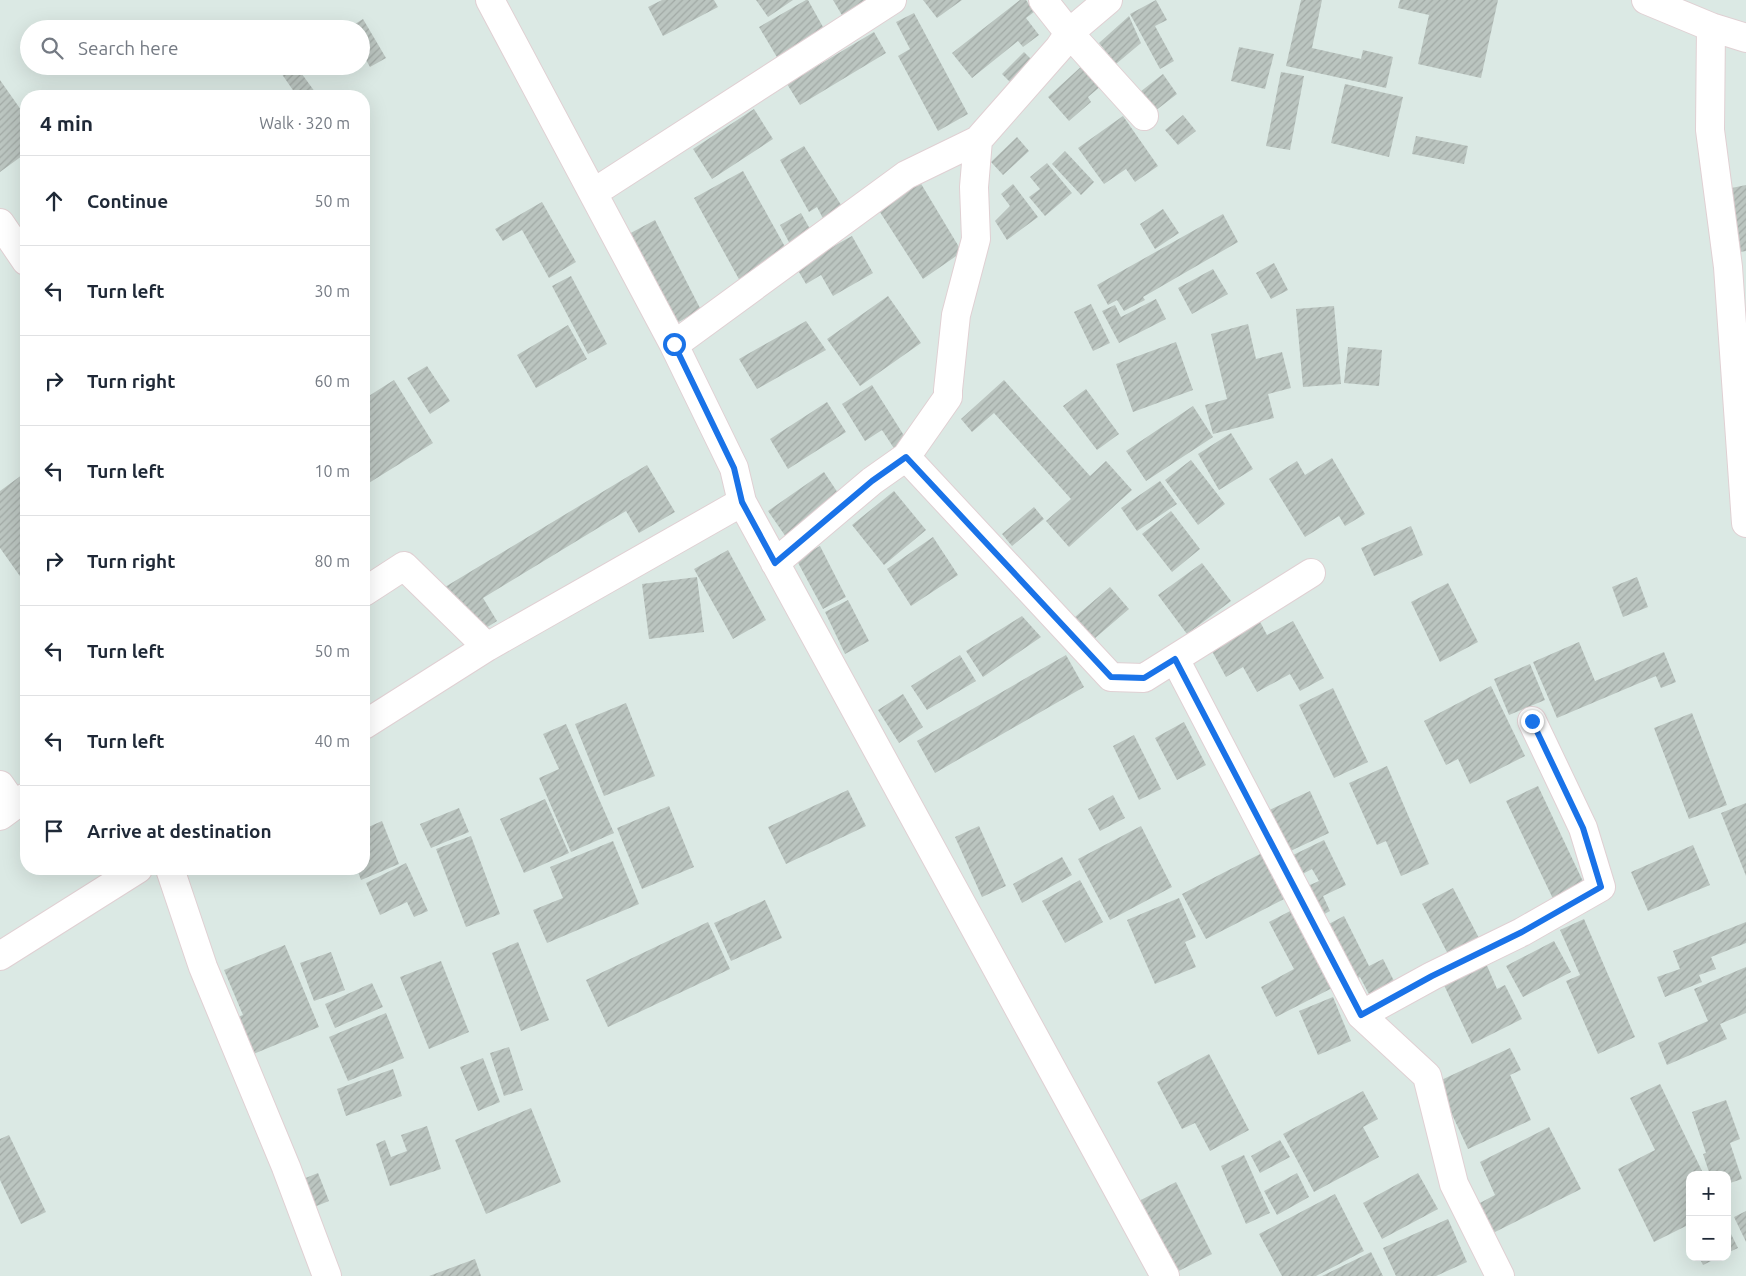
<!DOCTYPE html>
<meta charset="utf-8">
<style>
:root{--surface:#fff;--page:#f2f2f3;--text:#1f2937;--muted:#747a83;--line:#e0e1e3}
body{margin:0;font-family:Ubuntu,sans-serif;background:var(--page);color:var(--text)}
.controls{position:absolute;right:15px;bottom:15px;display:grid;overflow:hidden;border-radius:10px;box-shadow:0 5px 20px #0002}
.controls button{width:45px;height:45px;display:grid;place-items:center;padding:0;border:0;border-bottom:1px solid var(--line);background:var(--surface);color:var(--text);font:25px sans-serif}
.stop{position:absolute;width:15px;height:15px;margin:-11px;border:4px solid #1a73e8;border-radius:50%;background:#fff}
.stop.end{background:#1a73e8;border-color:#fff;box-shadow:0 1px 5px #0008}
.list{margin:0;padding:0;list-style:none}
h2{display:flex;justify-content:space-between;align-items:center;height:65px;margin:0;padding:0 20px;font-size:21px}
h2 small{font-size:16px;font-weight:400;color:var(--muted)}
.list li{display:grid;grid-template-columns:32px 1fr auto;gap:15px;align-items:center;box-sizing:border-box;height:90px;padding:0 20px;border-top:1px solid var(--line)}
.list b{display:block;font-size:19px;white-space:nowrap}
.list em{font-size:16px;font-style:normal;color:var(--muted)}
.icon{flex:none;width:28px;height:28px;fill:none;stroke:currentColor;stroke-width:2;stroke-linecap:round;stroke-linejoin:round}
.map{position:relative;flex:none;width:1746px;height:1276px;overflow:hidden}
.search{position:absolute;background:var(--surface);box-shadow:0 5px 20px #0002;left:20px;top:20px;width:350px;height:55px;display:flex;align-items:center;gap:12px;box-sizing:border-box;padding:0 18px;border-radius:28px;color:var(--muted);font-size:19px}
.panel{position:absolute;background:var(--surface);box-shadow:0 5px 20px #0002;left:20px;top:90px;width:350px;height:785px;border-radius:20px}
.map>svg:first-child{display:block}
.building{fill:url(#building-hatch)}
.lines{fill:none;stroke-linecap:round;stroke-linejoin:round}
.minor-casing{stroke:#e0d0d3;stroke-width:30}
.minor{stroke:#fff;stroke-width:28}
.route{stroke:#1a73e8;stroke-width:6}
</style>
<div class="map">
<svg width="1746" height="1276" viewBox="0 0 1746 1276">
<defs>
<pattern id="building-hatch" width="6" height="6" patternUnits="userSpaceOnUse" patternTransform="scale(1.25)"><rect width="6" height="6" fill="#bbc5c0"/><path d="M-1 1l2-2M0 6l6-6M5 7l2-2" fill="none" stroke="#a1a9a5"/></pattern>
</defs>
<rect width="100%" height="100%" fill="#dbe9e4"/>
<!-- building -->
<path class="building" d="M662,0H714L718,7L663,36L648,7Z
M756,0H793L768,17Z
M806,0H808L828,36L781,64L759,27Z
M833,0H872L846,22Z
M923,0H962L937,18Z
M1020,0H1026L1034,12L1026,18L1039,35L1023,47L1018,41L972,78L952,53Z
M1156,0L1167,20L1155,26L1174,61L1160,69L1130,14Z
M1301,0H1322L1312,48L1361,59L1363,50L1393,57L1386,88L1286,66Z
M1400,0H1498L1481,78L1418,64L1429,15L1398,8Z
M914,13L968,114L938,131L898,56L910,49L896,22Z
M1129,16L1141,43L1116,64L1099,43Z
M363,19L386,58L370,67L361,51V29H347Z
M874,32L886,53L800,105L787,84Z
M1239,47L1274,54L1265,89L1231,81Z
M1024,52L1037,65L1015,87L1002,74Z
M1084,64L1102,85L1088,97L1091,102L1069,121L1048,97Z
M284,66H296L318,96H297L279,70Z
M1281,72L1304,76L1290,150L1266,146Z
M1163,74L1177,94L1155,111L1140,92Z
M0,80L26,117V153L0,172Z
M1345,84L1403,97L1389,157L1331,143Z
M754,109L773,139L712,179L693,149Z
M1183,115L1196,131L1178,145L1165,130Z
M1123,116L1158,166L1135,182L1126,169L1104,184L1078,148Z
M1416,136L1468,146L1464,164L1412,154Z
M1017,137L1029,151L1003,175L991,162Z
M804,146L848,216L828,228L817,207L809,212L780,160Z
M1065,151L1094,182L1081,195L1052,164Z
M1047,163L1072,193L1045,216L1029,197L1040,189L1030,177Z
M743,171L789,254L740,281L694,198Z
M920,182L962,252L923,279L878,209Z
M1013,184L1038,217L1007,240L995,221L1010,206L1001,194Z
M1746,185V251L1734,253L1722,190Z
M542,202L576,262L549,278L522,230L503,241L495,229Z
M1163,209L1179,233L1155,249L1140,224Z
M801,213L815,238L793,250L780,225Z
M1223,214L1238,242L1143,297L1145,300L1124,311L1117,300L1108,305L1097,285Z
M655,220L701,310L673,325L627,235Z
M852,236L873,273L833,296L821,275L806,284L796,267Z
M1274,263L1288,290L1271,299L1256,273Z
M1213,269L1228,294L1192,314L1178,288Z
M571,276L607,344L588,354L552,286Z
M888,296L921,343L860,386L827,339Z
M1156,299L1166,319L1119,343L1102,311L1115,305L1121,317Z
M1091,304L1110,343L1093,351L1074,312Z
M1334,306L1341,384L1303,387L1296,309Z
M806,321L826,350L757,389L739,359Z
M1248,324L1256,359L1282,352L1291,388L1268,394L1274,418L1213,434L1205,405L1227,399L1211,334Z
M568,325L587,359L536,388L517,355Z
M1176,342L1193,390L1133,412L1116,364Z
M1348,347L1382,350L1379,386L1344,383Z
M427,366L450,401L430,414L407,378Z
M394,380L433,443L364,486V399Z
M1004,380L1090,476L1106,461L1132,490L1069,547L1046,521L1071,499L994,413L972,432L961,419Z
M872,385L910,445L897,453L882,430L865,441L842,404Z
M1086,389L1119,434L1097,450L1063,406Z
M827,402L846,432L788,469L770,439Z
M1193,406L1213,437L1146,481L1126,451Z
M1231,433L1253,469L1219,490L1198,454Z
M1332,458L1365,514L1345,526L1339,516L1305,537L1269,479L1297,461L1305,475Z
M1191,460L1225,504L1198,525L1165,480Z
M647,465L675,512L639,533L626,511L483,598L497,621L481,631L466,606L459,610L445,587Z
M26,472V575L22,579L0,548V491Z
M824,472L842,499L786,537L768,511Z
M1160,481L1177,504L1137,531L1121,508Z
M894,491L926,530L884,565L852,525Z
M1034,507L1044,519L1012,546L1002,534Z
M1171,511L1200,549L1172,572L1142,534Z
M1411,526L1423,555L1374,576L1361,548Z
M933,537L958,575L911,606L887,569Z
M820,546L846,597L823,609L796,559Z
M728,550L766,620L733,639L694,569Z
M1202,563L1231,601L1187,634L1158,595Z
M697,577L704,632L649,639L642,584Z
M1637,577L1648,607L1623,617L1612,587Z
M1448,583L1478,642L1440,662L1411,602Z
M1110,587L1129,609L1094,639L1075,617Z
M848,600L869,641L845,654L825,612Z
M1256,614L1267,635L1293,621L1324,678L1300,691L1290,674L1257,692L1243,667L1226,677L1207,642Z
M1022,616L1041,637L983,677L966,651Z
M1579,642L1595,681L1664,652L1676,682L1661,688L1656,676L1557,718L1533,662Z
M960,655L976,681L927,710L911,686Z
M1066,655L1084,687L935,773L917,741Z
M1530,664L1545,700L1509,715L1494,679Z
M1491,686L1525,756L1470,784L1458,759L1446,765L1424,721Z
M1333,688L1368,762L1334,778L1299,705Z
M903,694L923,727L899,743L878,710Z
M626,703L655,776L604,796L575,724Z
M1692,713L1727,805L1689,819L1654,728Z
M1184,722L1206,765L1177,780L1155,738Z
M566,724L614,833L571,852L539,778L559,769L543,734Z
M1134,735L1161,789L1139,800L1113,746Z
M1387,766L1429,864L1401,876L1386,841L1377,845L1349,783Z
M1538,786L1588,892L1557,907L1506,801Z
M848,790L866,826L786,864L768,827Z
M1310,791L1329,833L1284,854L1265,812Z
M1113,795L1125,818L1100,831L1088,809Z
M545,799L569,853L524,873L500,819Z
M1746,803V876L1721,813Z
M669,806L694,867L642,889L617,828Z
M459,808L469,832L431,848L420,824Z
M382,821L399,864L361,880L357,869H364V829Z
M979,826L1006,886L982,897L955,837Z
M1141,826L1172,887L1110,920L1078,859Z
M471,836L500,914L466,927L436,849Z
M1324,840L1346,885L1323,896L1330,911L1317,918L1303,888L1319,881L1312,869L1295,878L1285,859Z
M613,841L639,904L547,943L533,910L563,898L550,867Z
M1693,845L1710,885L1648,911L1631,872Z
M1262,853L1286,898L1206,939L1182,894Z
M1062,857L1072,875L1022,903L1013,884Z
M406,863L428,911L414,917L407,902L380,915L366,883Z
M1080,880L1103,922L1065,943L1042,901Z
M1453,888L1481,942L1450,958L1422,904Z
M1179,898L1196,937L1185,942L1196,967L1155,984L1127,920Z
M765,900L782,938L731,961L714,923Z
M1296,908L1336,986L1276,1017L1261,987L1294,969L1269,922Z
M1344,916L1369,966L1383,959L1396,985L1371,998L1360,977L1352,981L1325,926Z
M1584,919L1635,1037L1598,1054L1566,981L1580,975L1560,930Z
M708,922L730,969L608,1027L586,980Z
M1746,922V943L1711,957L1716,969L1699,975L1702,982L1665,997L1657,977L1680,969L1673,951Z
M1554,941L1571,972L1523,997L1506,966Z
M518,942L549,1020L521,1031L492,953Z
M285,945L319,1027L251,1055L235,1018L243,1015L224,970Z
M331,952L345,990L314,1001L300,963Z
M441,961L469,1032L429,1049L400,977Z
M1485,961L1497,989L1505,985L1522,1019L1472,1044L1442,981Z
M1746,967V1013L1720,1024L1727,1039L1667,1065L1658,1043L1708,1021L1694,989Z
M372,983L383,1007L335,1028L325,1004Z
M1333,997L1351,1041L1318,1055L1299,1011Z
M386,1013L404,1058L348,1081L329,1037Z
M509,1047L523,1090L504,1096L490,1053Z
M1510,1048L1521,1070L1510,1075L1531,1120L1468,1149L1437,1082Z
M1209,1054L1249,1130L1210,1151L1195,1123L1182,1129L1157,1082Z
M483,1058L500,1102L478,1111L460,1067Z
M393,1069L402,1096L346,1116L337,1089Z
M1660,1084L1704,1175H1690V1224L1654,1242L1618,1169L1655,1150L1630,1098Z
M1363,1091L1378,1119L1363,1127L1379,1157L1314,1192L1283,1134Z
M1726,1100L1740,1139L1730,1143L1742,1179L1727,1184V1175H1710L1703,1154L1706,1153L1692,1112Z
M531,1108L561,1182L486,1214L455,1140Z
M427,1126L441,1169L390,1186L376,1144L385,1140L391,1157L407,1151L401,1135Z
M1549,1127L1581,1189L1491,1234L1476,1205L1495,1195L1480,1162Z
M9,1135L46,1212L21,1224L0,1180V1139Z
M1280,1140L1290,1157L1260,1173L1251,1156Z
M1244,1155L1270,1213L1246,1224L1221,1166Z
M318,1173L329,1201L309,1209L298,1181Z
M1297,1173L1309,1197L1277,1215L1264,1191Z
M1418,1173L1438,1209L1382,1239L1363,1203Z
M1176,1182L1212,1254L1171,1275L1135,1203Z
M1335,1194L1364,1251L1316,1276H1282L1259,1234Z
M1746,1211V1242L1734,1217Z
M1448,1219L1467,1262L1436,1276H1396L1383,1248Z
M1727,1226L1738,1248L1727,1253Z
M1371,1252L1383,1276H1322Z
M1699,1257H1719L1703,1265Z
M475,1259L481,1276H429Z"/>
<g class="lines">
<!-- minor casing -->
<g class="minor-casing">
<path id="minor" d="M490,0L674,345L734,468L742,502L1165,1276
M1043,0L1069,33L1144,116
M1646,0L1711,27L1746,38
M1711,27L1710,130L1728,267L1746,523
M593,193L892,0
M0,223L26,261
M674,345L906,175L978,140
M906,457L1111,677L1144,678L1311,573
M775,563L872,481L906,457L948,397V390L956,315L976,239L974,187L978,140L1059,48L1069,33L1108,0
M364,592L404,566L487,647
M1175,659L1361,1015L1427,1076L1454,1184L1500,1276
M364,725L487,647L742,502
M0,785L14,805
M0,816L26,797
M170,869L203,967L286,1167L327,1276
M0,956L138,869
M1361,1015L1432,976L1522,932L1601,887L1583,828L1532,721"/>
</g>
<!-- minor -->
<use href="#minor" class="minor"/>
</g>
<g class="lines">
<!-- route -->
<path class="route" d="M674,344L734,468L742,502L775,563L872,481L906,457L1111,677L1144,678L1175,659L1361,1015L1432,976L1522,932L1601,887L1583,828L1532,721"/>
</g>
</svg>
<div class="controls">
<button>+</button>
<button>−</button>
</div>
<div class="stop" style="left:674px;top:344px"></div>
<div class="stop end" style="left:1532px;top:721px"></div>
<div class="search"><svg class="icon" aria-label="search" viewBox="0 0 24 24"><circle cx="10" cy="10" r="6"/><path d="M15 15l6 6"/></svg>Search here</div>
<section class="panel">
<h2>4 min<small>Walk · 320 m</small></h2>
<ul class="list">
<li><svg class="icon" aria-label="ahead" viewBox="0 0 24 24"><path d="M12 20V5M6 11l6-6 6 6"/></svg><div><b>Continue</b></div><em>50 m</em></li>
<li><svg class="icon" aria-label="left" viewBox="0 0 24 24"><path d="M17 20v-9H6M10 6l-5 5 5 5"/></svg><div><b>Turn left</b></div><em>30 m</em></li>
<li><svg class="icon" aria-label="right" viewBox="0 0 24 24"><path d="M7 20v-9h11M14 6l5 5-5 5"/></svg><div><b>Turn right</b></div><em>60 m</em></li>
<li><svg class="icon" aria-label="left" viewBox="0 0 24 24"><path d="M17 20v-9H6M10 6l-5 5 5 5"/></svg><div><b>Turn left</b></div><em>10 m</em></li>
<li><svg class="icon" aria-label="right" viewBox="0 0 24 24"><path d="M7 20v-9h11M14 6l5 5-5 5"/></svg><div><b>Turn right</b></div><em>80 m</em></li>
<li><svg class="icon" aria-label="left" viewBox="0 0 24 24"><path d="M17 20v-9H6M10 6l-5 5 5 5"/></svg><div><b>Turn left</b></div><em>50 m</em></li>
<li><svg class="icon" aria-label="left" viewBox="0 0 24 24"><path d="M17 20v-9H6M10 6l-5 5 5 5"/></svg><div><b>Turn left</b></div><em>40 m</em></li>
<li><svg class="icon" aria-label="arrive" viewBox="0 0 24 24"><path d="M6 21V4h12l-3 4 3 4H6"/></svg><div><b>Arrive at destination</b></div></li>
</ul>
</section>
</div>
